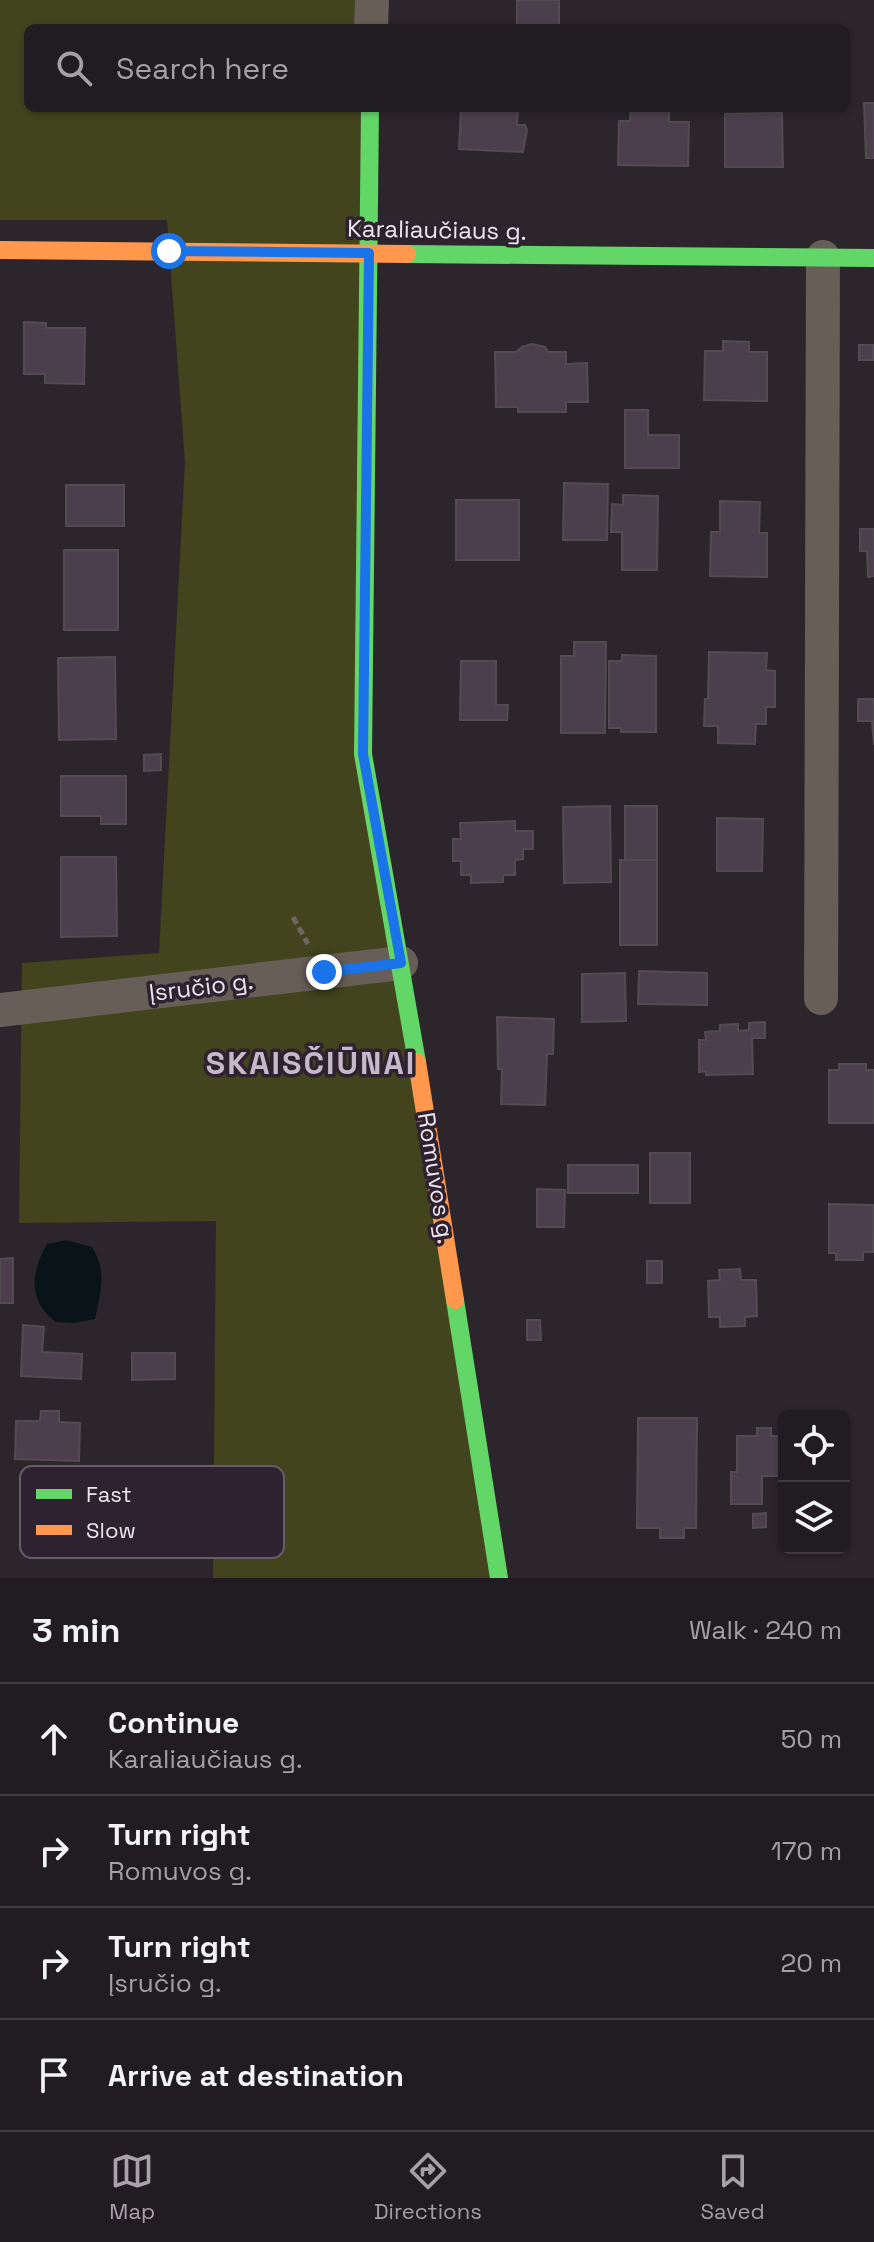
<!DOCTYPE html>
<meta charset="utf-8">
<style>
:root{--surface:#211c21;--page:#29252a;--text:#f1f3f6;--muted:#a2a1a5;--line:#3e3a3f;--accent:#a9a2aa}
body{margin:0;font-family:"Space Grotesk",sans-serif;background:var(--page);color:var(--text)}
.controls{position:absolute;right:24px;bottom:24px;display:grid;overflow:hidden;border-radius:12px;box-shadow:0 2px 6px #0004}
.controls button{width:72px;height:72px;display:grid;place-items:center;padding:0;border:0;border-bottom:2px solid var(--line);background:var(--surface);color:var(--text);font:40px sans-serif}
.stop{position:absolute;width:24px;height:24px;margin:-18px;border:6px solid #1a73e8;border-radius:50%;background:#fff}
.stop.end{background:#1a73e8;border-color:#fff;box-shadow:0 2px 8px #0008}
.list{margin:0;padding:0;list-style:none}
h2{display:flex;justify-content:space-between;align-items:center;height:104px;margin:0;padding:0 32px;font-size:34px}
h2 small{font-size:26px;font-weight:400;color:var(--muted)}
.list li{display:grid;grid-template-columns:52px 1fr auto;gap:24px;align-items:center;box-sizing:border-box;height:112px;padding:0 32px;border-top:2px solid var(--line)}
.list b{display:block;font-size:30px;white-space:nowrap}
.list p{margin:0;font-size:26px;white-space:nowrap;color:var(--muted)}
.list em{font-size:26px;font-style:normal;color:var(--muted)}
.icon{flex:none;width:44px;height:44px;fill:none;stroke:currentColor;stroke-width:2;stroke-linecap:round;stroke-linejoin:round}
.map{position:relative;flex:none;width:874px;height:1578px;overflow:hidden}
.search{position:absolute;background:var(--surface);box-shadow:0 2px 6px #0004;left:24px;right:24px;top:24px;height:88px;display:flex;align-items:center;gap:20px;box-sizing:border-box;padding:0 28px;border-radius:12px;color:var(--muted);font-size:30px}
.sheet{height:552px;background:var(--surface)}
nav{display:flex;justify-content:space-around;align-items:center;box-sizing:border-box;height:112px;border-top:2px solid var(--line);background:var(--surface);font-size:22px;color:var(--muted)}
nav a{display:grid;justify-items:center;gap:4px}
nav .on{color:var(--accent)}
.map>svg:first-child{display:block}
.green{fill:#41441c}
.water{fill:#081418}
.building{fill:#4c3f4d;stroke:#524c52;stroke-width:2}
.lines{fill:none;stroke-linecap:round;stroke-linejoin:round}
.path{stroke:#6d6563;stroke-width:5;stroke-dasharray:8 4;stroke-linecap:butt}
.street{stroke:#685e58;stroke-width:34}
.fast{stroke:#63d668;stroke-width:18}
.slow{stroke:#ff974d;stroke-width:18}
.route{stroke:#1a73e8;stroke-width:10}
.labels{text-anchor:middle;stroke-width:7;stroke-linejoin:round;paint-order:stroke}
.street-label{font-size:24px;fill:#ece4ee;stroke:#2e2230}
.district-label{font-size:32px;font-weight:bold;letter-spacing:2px;fill:#c7b8ca;stroke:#2e2230}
.key{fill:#2e2230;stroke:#675c69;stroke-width:2}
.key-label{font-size:22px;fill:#ece4ee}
</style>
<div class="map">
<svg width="874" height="1578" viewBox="0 0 874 1578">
<rect width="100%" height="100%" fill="#2c262c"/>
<!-- green -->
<path class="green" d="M0,0H372L371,28H28V108H370L363,754L499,1578H213L216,1221L19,1223L22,963L159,953L185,462L167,220H0Z"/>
<!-- water -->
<path class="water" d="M66,1240L92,1247C107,1270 101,1292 95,1319L74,1323L56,1322C27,1301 31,1272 47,1244Z"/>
<!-- building -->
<path class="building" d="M517,0H559V28H517Z
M864,103H874V158H866Z
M461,108H518L517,125H525L527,130L523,152L459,149Z
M631,108H669V122H689L688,166L618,165L619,121H630Z
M782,113L783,167H725V114Z
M24,322L46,323V328H85L84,384L45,383V374H24Z
M723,341L749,342V352H767V401L704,400L705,351H723Z
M532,344L545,347L548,352H566V364L587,363L588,402H566V412H518V407H496L495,352H516L522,347Z
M859,345H873V360H859Z
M625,410H648V435H679V468H625Z
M564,483L608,484L607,540H563Z
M66,485H124V526H66Z
M623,495L658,496L657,570H622V532H611L612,504L623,505Z
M456,500H519V560H456Z
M720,501L760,502L759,533H767V577L710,576L711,532H720Z
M860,529H874V576L868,577L867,551H860Z
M64,550H118V630H64Z
M574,642H606L605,733H561V656H574Z
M709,652L767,653L766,670L775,671V707H766V724H756L755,744L718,743V726H704L705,699H708Z
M622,655L656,656V732H621V728H609V661H622Z
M115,657L116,739L59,740L58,658Z
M461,661H496V705H508L507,720H460Z
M858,699H874V745L872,721H858Z
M161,754V770L144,771V755Z
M61,776H126V824H101V816H61Z
M610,806L611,882L564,883L563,807Z
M625,806H657V860H625Z
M717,818L763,819L762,871H717Z
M515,821V831H533V849H523V859L515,860V875H503V882L471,883V875H461V861H453V839H461L460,823Z
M61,857H116L117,936L61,937Z
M620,860H657V945H620Z
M639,971L707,973V1005L638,1004Z
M625,973L626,1021L582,1022V974Z
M497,1017L554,1019L553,1054H547L545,1105L501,1104L502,1069H498Z
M765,1022V1038H752L753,1074L706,1075V1071L699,1072V1040H706L705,1032L720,1031V1025L738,1024V1031L749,1030V1023Z
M839,1064H866V1070H874V1123H829V1070H839Z
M650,1153H690V1203H650Z
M568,1165H638V1193H568Z
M537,1189L565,1190L564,1227H537Z
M829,1204L874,1205L873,1252H863V1260H836V1253H829Z
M13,1258V1303H0V1259Z
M647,1261H662V1283H647Z
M740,1269L741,1280H756L757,1316L745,1317V1326L720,1327V1317H709L708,1281L720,1280L719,1270Z
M527,1320H540L541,1340H527Z
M23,1325L44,1327L42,1352L82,1354L81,1379L21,1376Z
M132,1353H175V1379L132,1380Z
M41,1411H59V1422L80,1423L79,1461L15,1459L16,1421H40Z
M638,1418H697L696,1528H684V1538H660V1528H637Z
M757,1428H771V1436H784V1476H762V1504H731V1472H737V1436H757Z
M766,1513V1527L753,1528V1514Z"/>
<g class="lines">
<!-- path -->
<path class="path" d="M293,917L308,944"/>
<!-- street -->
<path class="street" d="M371,28L372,0
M821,998L823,257
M0,1010L401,963"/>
<!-- fast -->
<path class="fast" d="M370,108L363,754L417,1062
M407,254L874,258
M455,1300L499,1578"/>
<!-- slow -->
<path class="slow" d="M0,250L407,254
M417,1062L455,1300"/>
</g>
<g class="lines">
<!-- route -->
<path class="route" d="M169,251L369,253L363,754L401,963L324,972"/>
</g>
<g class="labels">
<!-- street labels -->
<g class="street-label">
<text transform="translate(437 230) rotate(1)" y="8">Karaliaučiaus g.</text>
<text transform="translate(201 987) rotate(-7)" y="8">Įsručio g.</text>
<text transform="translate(436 1178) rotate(81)" y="8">Romuvos g.</text>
</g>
<!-- district labels -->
<g class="district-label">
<text x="311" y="1074">SKAISČIŪNAI</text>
</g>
</g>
<!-- legend -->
<rect x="20" y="1466" width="264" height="92" rx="12" class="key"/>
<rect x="36" y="1489" width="36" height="10" fill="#63d668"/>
<rect x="36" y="1525" width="36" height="10" fill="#ff974d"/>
<g class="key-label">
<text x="86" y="1502">Fast</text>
<text x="86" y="1538">Slow</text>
</g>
</svg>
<div class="controls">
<button><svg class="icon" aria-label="locate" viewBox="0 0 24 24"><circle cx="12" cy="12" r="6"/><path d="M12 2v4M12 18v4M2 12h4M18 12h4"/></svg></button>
<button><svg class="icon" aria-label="layers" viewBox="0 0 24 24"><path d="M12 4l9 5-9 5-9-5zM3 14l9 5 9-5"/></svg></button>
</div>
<div class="stop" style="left:169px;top:251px"></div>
<div class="stop end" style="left:324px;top:972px"></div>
<div class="search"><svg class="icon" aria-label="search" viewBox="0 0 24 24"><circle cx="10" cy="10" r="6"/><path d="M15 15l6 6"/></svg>Search here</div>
</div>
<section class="sheet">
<h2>3 min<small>Walk · 240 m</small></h2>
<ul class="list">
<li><svg class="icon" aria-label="ahead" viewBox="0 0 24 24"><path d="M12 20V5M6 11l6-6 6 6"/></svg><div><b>Continue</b><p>Karaliaučiaus g.</p></div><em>50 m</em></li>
<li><svg class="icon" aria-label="right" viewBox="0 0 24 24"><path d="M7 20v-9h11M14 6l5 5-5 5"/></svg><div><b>Turn right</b><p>Romuvos g.</p></div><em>170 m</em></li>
<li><svg class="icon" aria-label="right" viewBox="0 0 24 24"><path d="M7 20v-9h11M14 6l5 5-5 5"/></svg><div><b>Turn right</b><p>Įsručio g.</p></div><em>20 m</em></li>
<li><svg class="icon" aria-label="arrive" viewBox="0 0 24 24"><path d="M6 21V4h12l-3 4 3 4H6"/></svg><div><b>Arrive at destination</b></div></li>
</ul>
</section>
<nav>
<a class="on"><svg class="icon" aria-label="map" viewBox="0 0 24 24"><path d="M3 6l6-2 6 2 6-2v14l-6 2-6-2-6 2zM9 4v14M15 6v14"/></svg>Map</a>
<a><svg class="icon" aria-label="directions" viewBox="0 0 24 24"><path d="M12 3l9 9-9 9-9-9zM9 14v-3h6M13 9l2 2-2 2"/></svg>Directions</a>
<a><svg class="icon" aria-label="saved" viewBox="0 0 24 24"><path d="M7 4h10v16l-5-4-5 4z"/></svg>Saved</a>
</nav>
